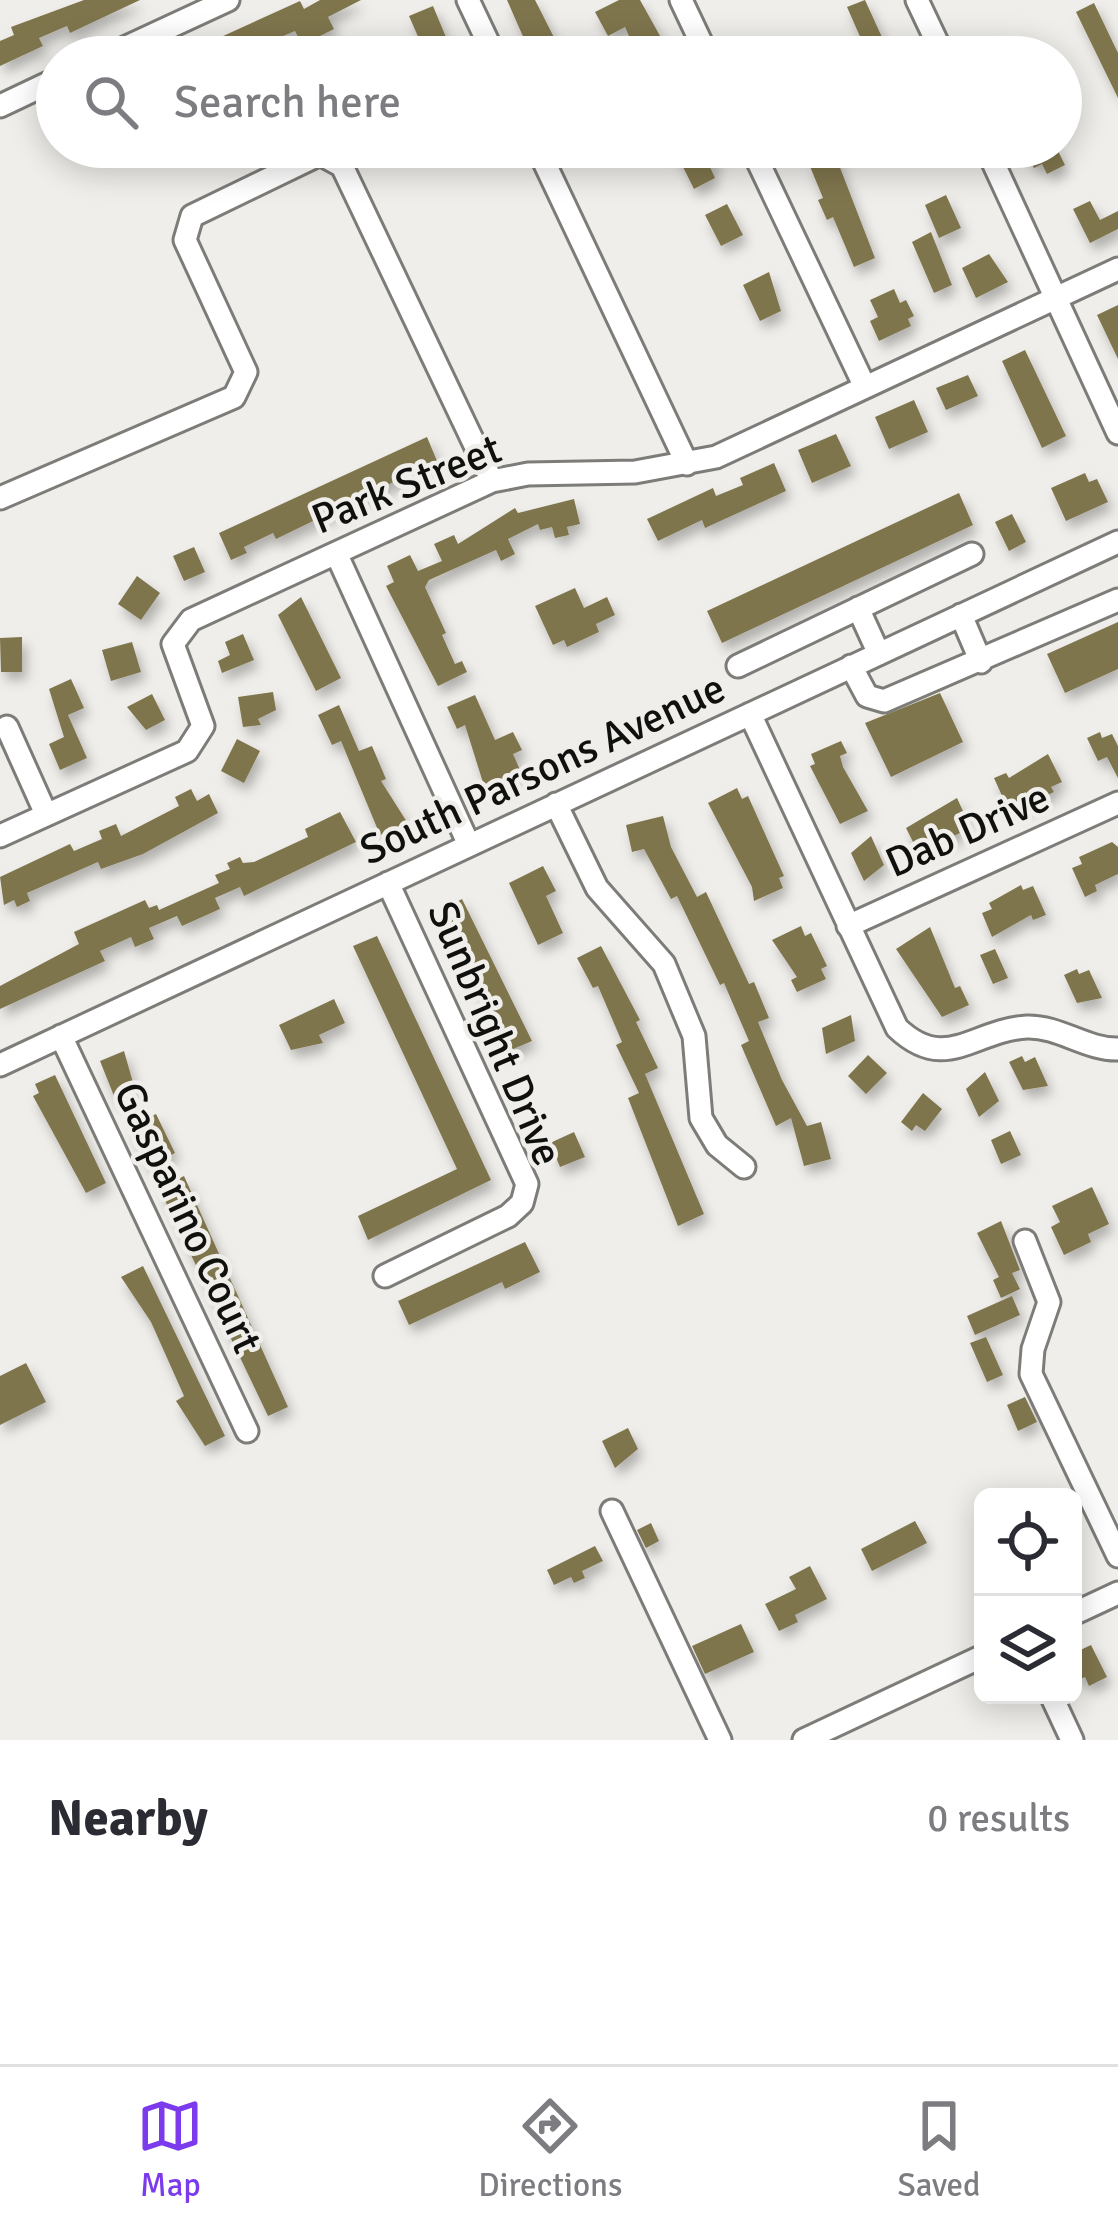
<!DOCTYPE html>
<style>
:root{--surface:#fff;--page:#f2f2f3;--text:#2b2b33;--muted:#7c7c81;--line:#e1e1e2;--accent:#7c3aed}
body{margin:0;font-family:Signika,sans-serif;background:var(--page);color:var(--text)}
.controls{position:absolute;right:36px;bottom:36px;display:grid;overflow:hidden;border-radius:18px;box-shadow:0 6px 30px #0003}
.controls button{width:108px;height:108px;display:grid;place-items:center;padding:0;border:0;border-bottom:3px solid var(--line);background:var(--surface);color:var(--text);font:60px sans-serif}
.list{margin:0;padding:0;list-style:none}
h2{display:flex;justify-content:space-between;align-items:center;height:156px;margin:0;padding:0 48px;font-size:51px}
h2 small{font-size:39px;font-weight:400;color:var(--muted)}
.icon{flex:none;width:66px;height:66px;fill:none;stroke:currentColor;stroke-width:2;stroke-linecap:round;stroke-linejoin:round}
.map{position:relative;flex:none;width:1118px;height:1740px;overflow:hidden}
.search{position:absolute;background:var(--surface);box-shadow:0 6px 30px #0003;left:36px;right:36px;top:36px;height:132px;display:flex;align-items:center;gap:30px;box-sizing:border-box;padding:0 42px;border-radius:66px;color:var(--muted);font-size:45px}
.sheet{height:324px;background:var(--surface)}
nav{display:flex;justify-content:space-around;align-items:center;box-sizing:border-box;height:168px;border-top:3px solid var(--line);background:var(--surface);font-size:33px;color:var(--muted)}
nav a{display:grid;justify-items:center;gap:6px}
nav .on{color:var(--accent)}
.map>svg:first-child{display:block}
.building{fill:#7f754d;filter:url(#shadow)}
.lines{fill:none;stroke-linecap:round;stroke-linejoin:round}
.minor-casing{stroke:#7d7c78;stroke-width:27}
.minor{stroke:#fff;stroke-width:21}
.labels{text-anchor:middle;stroke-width:9;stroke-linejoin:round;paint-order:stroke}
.street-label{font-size:42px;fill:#10100e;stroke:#efeeea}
</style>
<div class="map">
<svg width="1118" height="1740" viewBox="0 0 1118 1740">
<defs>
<filter id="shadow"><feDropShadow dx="4.5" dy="8" stdDeviation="6" flood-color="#0004"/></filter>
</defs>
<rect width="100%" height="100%" fill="#efeeea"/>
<!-- building -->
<path class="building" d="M84,0H140L70,33L67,26L39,38L43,46L0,66V41L14,35L11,27Z
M320,0H361L328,17L334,29L302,45L295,31L234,57H177L300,1L304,9Z
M507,0H535L564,57H532Z
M619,0H640L669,52L638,57L625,27L608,36L595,12Z
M865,0L891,57H869L847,7Z
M1094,3L1118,53V98L1076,12Z
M433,6L448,42L438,46L443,57H427L409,16Z
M673,147H698L703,156L712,152L718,163L710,167L715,178L694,189Z
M809,147H832L875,258L854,267L833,217L827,220L818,200L823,198L809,164L815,161Z
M1023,147H1056L1065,165L1047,174L1042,164L1034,168Z
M946,195L961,228L939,238L925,205Z
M1090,201L1100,220L1118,211V229L1090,243L1073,209Z
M727,204L743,235L721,246L705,215Z
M931,232L952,285L934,293L912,242Z
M989,254L1008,282L976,298L962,268Z
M769,272L781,311L760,321L743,285Z
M894,289L900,303L906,300L914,316L908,319L911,326L879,341L870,321L878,317L870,300Z
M1118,305V359L1097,315Z
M1025,350L1066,436L1042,448L1002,361Z
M968,375L978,396L946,410L936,388Z
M914,400L928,432L889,449L875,417Z
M836,434L851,466L812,483L798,450Z
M427,437L437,461L276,539L273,533L244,547L247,553L231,560L219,533Z
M774,463L786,491L705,528L702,520L658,541L647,519L713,488L716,496L743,485L740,478Z
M1085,473L1089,482L1097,479L1108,502L1066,521L1051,488Z
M959,493L973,525L722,643L707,611Z
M574,499L580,524L567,527L569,535L555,538L552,527L540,530L538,524L508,539L515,554L501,561L496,550L429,580L425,587L446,633L442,635L455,664L462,661L467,672L438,686L386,586L394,582L387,566L410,555L418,571L442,561L434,544L454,535L458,544L515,508L518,513Z
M1012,514L1026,542L1009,551L995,522Z
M194,547L205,572L184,581L173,556Z
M137,576L160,593L141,620L118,604Z
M575,588L584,608L607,597L615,615L596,624L599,632L567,647L564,640L553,645L535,606Z
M301,597L341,678L316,691L278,615Z
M1118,622V669L1065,693L1047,654Z
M243,634L254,660L222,673L218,661L230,655L225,642Z
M22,637V672H1L0,638Z
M132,642L141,672L111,681L102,650Z
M71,679L84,708L68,715L87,758L60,770L49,744L64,737L49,689Z
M273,692L276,710L258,719L261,725L243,727L238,697Z
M940,693L963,742L891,777L865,723Z
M152,694L165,720L146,730L127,707Z
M475,695L495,740L513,732L522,750L513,754L521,772L485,789L465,725L457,729L447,707Z
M339,705L359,751L372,746L386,779L381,781L407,822L380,835L341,741L332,745L318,715Z
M1100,732L1102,738L1112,734L1118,746V778L1107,757L1098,761L1087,738Z
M237,739L260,751L244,783L221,771Z
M841,741L847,753L840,756L843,767L868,811L840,824L810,766L815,764L811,754Z
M1048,754L1062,782L1051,787L1054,792L1020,808L1017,803L1007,807L994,778L1006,773L1009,778Z
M737,788L742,799L748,796L784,876L779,878L783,888L754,901L752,887L708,803Z
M191,789L197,801L209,794L218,813L143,854L101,869L98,862L27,893L30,901L17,907L14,900L4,905L0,877L70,844L74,851L102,839L99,831L116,824L121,836L179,806L175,797Z
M957,798L968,822L958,826L960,833L928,848L924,841L915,846L906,828Z
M340,812L356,842L244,896L240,887L215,898L220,909L182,926L177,916L149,928L154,939L135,947L131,937L100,951L105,961L0,1009V986L79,944L74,932L145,900L149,908L157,905L159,910L219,883L215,875L230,869L227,863L240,857L243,863L254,862L308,837L305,829Z
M663,816L671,847L697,897L706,892L749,984L754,982L769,1018L758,1022L782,1080L807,1126L821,1122L831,1159L804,1166L791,1118L776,1126L741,1045L749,1041L724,983L720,985L677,896L671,899L644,849L632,852L626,825Z
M871,836L884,865L864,881L851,853Z
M1112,842L1118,847V874L1095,885L1097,891L1085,897L1072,868L1082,864L1079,857Z
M543,866L556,891L546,896L563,933L538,945L509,883Z
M1021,885L1023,890L1033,886L1046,915L1033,920L1031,915L992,937L982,913L992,909L989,903Z
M462,899L532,1041L506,1052L439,911Z
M801,926L805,936L811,933L827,966L821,969L826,979L797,992L791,980L797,977L772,940Z
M930,927L955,988L960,986L969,1005L942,1017L896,949Z
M377,936L491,1180L368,1240L358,1216L457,1169L353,946Z
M601,946L640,1020L636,1022L658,1068L645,1074L704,1214L678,1226L628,1098L639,1093L616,1045L622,1042L598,986L593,988L577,958Z
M995,949L1008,978L993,984L980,955Z
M1077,969L1079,974L1089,970L1102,998L1077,1003L1064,975Z
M334,999L345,1023L319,1035L323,1043L291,1050L279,1025Z
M851,1015L855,1041L826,1054L822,1028Z
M124,1051L136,1093L116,1101L100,1061Z
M868,1055L887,1073L866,1094L848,1076Z
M1022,1056L1025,1062L1035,1057L1048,1086L1023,1090L1009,1062Z
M985,1072L999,1101L979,1117L966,1089Z
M55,1075L106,1183L86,1193L33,1096L39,1093L35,1084Z
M923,1093L942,1109L925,1131L916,1125L912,1131L901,1122Z
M156,1114L175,1153L148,1167L129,1127Z
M1010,1131L1021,1155L1001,1164L991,1140Z
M574,1132L585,1157L560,1167L550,1143Z
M184,1176L288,1407L268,1416L159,1188Z
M1092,1187L1109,1224L1088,1234L1091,1242L1064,1255L1051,1227L1060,1222L1052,1206Z
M1001,1221L1020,1270L1012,1273L1020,1289L1001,1298L993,1280L999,1277L977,1233Z
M525,1242L540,1272L505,1289L502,1282L409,1325L398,1301Z
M143,1266L225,1436L205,1446L176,1401L184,1396L151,1322L121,1277Z
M1012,1296L1020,1315L975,1335L967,1316Z
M986,1337L1003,1375L987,1382L970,1343Z
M26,1363L46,1402L0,1425V1376Z
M1025,1397L1037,1422L1018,1431L1007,1405Z
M628,1428L638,1449L615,1468L602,1441Z
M915,1521L927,1543L872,1571L861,1549Z
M651,1523L659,1541L646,1548L637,1530Z
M595,1546L603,1561L582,1571L585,1578L574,1583L571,1577L554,1585L547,1570Z
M810,1566L827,1599L795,1615L798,1622L779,1631L765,1604L796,1589L789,1577Z
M741,1624L754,1652L705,1674L692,1646Z
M1091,1645L1107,1677L1089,1686L1085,1677L1076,1681L1073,1662L1078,1659L1074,1653Z"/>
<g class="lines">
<!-- minor casing -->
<g class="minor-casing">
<path id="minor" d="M468,0L495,57
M681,0L708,57
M917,0L944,57
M105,57L228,0
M0,106L57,79
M537,147L687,464
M751,147L865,387
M986,147L1118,433
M0,498L234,397L246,372L185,240L192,216L320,154L342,166L492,481
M336,553L469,845
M858,608L879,654
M961,615L981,662
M738,666L972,554
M851,666L867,696L884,701L1118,600
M750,714L897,1028C946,1074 973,1030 1027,1027C1059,1026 1087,1050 1118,1049
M7,727L46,814
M556,804L597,888L664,964L694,1036L701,1118L717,1145L744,1167
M0,836L187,751L203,726L173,644L191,620L492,481L528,474L635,472L716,457L1118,269
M848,926L1118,803
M61,1036L247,1431
M0,1065L1118,542
M1025,1241L1049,1302L1033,1349L1031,1374L1118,1556
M385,1276L508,1216L522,1203L527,1184L388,883
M612,1511L720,1740
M1073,1614L1118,1593
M1051,1695L1072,1740
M804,1740L983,1656"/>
</g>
<!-- minor -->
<use href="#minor" class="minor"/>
</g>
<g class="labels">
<!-- street labels -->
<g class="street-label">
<text transform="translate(406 483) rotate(-22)" y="15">Park Street</text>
<text transform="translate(542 768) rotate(-25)" y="15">South Parsons Avenue</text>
<text transform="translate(967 829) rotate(-24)" y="15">Dab Drive</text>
<text transform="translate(496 1033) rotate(67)" y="15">Sunbright Drive</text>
<text transform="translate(189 1217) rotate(65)" y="15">Gasparino Court</text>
</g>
</g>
</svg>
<div class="controls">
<button><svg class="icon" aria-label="locate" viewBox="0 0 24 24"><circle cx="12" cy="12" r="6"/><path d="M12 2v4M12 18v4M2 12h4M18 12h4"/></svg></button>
<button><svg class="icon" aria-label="layers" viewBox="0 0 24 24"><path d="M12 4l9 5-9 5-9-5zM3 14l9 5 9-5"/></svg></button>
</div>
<div class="search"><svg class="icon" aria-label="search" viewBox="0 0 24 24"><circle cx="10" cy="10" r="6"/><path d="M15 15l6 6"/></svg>Search here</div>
</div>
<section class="sheet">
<h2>Nearby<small>0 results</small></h2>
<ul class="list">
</ul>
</section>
<nav>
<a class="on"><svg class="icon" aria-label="map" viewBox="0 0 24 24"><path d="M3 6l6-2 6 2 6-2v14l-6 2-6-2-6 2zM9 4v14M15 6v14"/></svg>Map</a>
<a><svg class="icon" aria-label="directions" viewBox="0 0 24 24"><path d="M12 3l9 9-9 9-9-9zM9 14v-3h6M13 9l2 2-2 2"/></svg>Directions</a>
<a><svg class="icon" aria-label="saved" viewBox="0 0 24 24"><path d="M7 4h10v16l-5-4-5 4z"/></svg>Saved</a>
</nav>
